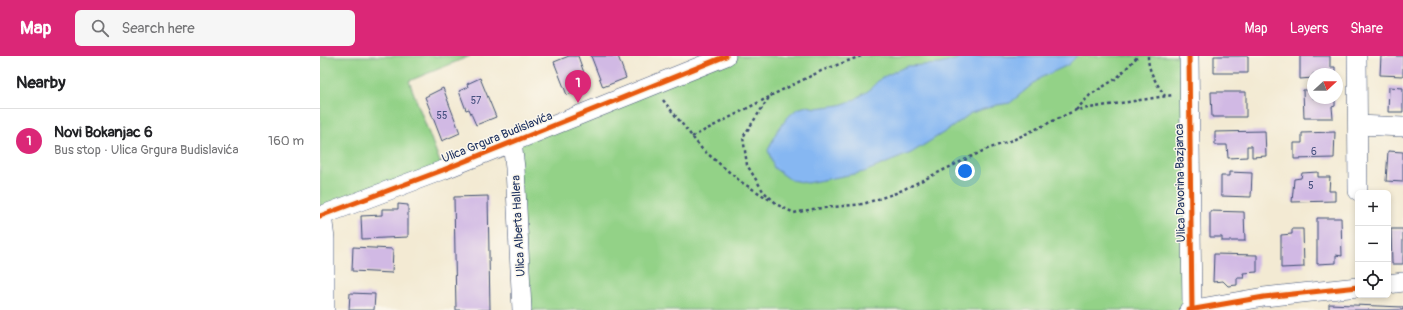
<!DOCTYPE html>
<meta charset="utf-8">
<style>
:root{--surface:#fff;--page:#f6f6f6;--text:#202124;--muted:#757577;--line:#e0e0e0;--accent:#db2777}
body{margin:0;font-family:Pangolin,sans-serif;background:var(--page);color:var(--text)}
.controls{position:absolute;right:12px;bottom:12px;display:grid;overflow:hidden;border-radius:6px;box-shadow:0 2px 6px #0003}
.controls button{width:36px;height:36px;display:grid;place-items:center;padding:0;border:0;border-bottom:1px solid var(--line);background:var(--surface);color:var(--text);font:20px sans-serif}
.compass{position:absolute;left:987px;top:12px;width:36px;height:36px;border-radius:50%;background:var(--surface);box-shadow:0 2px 6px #0003;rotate:69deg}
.you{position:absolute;left:645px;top:115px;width:14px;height:14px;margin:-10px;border:3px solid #fff;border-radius:50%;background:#1a73e8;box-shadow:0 0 0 6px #1a73e833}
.badge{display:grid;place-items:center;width:26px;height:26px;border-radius:50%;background:var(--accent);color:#fff;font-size:13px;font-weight:700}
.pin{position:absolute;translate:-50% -33px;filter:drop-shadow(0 1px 2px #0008)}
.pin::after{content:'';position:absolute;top:21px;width:14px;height:12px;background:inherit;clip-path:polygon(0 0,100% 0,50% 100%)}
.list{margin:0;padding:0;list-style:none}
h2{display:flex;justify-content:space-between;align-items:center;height:52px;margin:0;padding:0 16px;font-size:17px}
h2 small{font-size:13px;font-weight:400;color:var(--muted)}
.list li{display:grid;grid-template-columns:26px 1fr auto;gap:12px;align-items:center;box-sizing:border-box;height:64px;padding:0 16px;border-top:1px solid var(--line)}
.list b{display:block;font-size:15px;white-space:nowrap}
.list p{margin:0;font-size:13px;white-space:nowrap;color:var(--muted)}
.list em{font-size:13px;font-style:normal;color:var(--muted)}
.icon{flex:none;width:22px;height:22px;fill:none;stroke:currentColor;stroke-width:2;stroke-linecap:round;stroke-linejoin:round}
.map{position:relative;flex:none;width:1083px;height:254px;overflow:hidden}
header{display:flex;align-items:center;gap:24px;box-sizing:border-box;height:56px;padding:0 20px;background:var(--accent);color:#fff}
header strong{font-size:19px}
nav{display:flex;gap:22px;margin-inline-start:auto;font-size:14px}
.search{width:280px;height:36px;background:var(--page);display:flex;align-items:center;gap:10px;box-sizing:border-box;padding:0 14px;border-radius:6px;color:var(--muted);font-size:15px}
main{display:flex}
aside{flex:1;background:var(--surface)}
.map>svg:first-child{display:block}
.green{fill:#93d287;stroke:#578072}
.water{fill:#86b7f2;stroke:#5073a8}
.building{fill:#d1b9e4}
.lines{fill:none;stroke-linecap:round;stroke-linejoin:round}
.minor-casing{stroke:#3b4b70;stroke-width:20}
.path{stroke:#3b4b70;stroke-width:2.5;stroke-dasharray:3 3;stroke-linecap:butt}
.minor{stroke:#fff;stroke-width:19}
.cycleway-casing{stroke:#fbf7ec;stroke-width:8}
.cycleway{stroke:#e8590c;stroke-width:5}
.labels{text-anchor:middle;stroke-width:3;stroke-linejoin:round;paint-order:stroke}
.number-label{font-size:10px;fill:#485280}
.street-label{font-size:12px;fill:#1b2f5e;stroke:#fbf7ec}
</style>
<header>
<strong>Map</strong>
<div class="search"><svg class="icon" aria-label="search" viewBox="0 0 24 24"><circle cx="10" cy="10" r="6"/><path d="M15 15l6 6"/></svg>Search here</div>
<nav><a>Map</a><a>Layers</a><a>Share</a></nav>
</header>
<main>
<aside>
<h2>Nearby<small></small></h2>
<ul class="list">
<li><span class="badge">1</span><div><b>Novi Bokanjac 6</b><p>Bus stop · Ulica Grgura Budislavića</p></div><em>160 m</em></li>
</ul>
</aside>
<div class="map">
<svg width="1083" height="254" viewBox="0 0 1083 254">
<rect width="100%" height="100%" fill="#fbf7ec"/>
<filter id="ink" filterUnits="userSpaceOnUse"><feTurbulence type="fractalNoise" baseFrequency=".025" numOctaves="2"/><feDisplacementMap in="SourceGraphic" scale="8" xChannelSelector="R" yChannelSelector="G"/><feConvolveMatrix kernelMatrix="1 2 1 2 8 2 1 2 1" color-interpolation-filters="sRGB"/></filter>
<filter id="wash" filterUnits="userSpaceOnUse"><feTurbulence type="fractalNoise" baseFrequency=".012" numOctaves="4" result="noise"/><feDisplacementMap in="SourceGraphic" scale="16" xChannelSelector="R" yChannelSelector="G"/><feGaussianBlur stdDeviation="0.9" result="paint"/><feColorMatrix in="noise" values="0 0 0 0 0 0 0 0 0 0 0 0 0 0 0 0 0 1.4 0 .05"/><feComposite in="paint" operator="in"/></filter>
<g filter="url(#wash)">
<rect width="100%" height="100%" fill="#f3ead3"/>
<!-- green -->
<path class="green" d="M0,0H150L89,25L123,114L0,151Z
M406,0H869V254H202L192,86Z"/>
<!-- water -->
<path class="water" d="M648,0H757L748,9L720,22L690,47L677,49L651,57L631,72L591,97L544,116L487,127L471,124L454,112L448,94L457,75L469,60L477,53L487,50L496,52L520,49L534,44L548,35L561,22L587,10L620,8Z"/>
<g id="blocks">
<!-- building -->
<path class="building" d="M249,0H258L269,31L247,39L234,6Z
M271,0H298L306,22L283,31Z
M894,0H928V17H894Z
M980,0H1010V11H1015V18H993V22L980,23Z
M1061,0H1083V20L1060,19Z
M160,22L176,61L156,69L149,53L146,54L139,35L148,31L147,28Z
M1069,31L1083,32V56H1068Z
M123,32L140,77L122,85L105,41Z
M983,34H993V42H1015V50L1012,51L1013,62H984Z
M891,36H926V61H892Z
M945,75L946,100L932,101V90H927V101L908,102L907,89H895V76Z
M1015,76L1014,102L974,103V87H982V77Z
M1068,95L1083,96V126L1066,125Z
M909,116L932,117L931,141L901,140V120H909Z
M998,116V121H1010L1009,135H1015V145L972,146L974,123L981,122L982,117Z
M168,140L170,254H136L134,141Z
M78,148L88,149V181L42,183L41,160L62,159V153H78Z
M890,155L924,156L925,185H902V181H890Z
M997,162H1021L1022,200L1016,199V207L997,208Z
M972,173H983L984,211L961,212V179L972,178Z
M1071,173H1083V208H1072Z
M33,191L73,193L72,217L32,215Z
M894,198L937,199V216L923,217L924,222H917V229L908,230L903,225L893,226Z
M30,237L55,238L54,254H29Z
M1009,248L1083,251V254H1009Z"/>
</g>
</g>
<g filter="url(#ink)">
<use href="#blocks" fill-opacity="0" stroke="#3b4b70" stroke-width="1"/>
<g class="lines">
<!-- minor casing -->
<g class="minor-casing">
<path id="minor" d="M869,0L872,254
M1037,0L1038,135
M1038,69L1083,71
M192,86L195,112L202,254
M2,159L5,183V254
M0,160L123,114L406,0
M1068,228L1083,226
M869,254L944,241L1038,231"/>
</g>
<!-- path -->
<path class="path" d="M541,0L501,15L450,40L423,81L427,109L443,135L458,149L474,157L493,153L543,148L576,137L665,94L695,83L756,54L853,39
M828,0C828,16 837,28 845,40
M343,44L382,93L421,126L452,145
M756,54L770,39L797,22L818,0
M372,81L449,41"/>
<!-- minor -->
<use href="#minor" class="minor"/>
<!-- cycleway casing -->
<g class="cycleway-casing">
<path id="cycleway" d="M869,0L872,254
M0,160L123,114L406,0
M869,254L944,241L1038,231"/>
</g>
<!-- cycleway -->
<use href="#cycleway" class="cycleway"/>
</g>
</g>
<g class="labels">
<!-- number labels -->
<g class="number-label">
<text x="156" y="48">57</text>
<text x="122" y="63">55</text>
<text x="994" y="99">6</text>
<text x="991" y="133">5</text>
</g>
<!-- street labels -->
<g class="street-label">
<text transform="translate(177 81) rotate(-22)" y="4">Ulica Grgura Budislavića</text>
<text transform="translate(860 127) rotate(-91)" y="4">Ulica Davorina Bazjanca</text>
<text transform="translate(198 170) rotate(-93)" y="4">Ulica Alberta Hallera</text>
</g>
</g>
</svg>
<div class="controls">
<button>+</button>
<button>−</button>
<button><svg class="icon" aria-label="locate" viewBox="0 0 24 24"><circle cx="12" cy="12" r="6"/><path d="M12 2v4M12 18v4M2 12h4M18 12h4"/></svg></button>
</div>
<svg class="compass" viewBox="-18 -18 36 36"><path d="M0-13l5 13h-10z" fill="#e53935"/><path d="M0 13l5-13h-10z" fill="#757577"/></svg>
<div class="you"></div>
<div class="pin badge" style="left:258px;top:47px">1</div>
</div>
</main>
